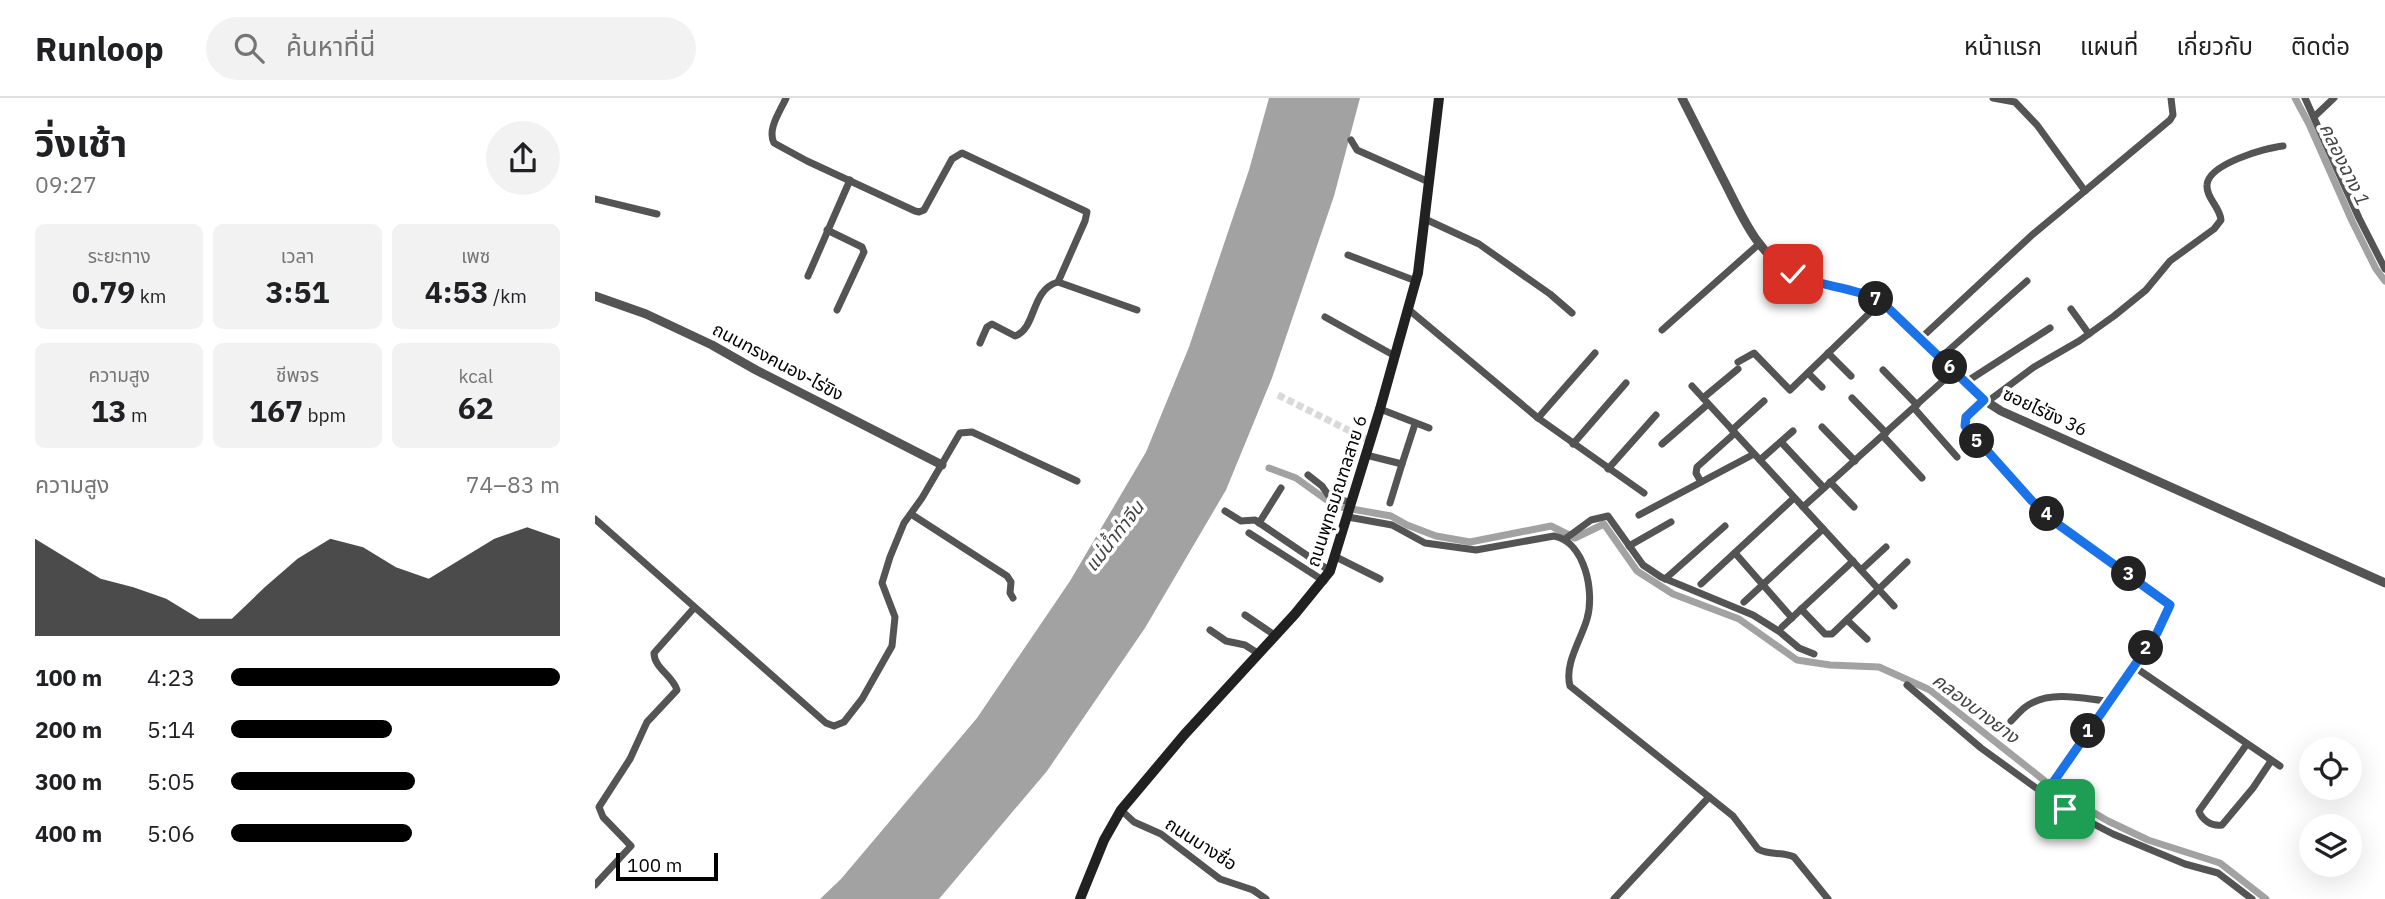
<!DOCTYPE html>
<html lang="th">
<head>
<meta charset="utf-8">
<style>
	:root { --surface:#fff; --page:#f2f2f2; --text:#202124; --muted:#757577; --line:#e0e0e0; --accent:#000 }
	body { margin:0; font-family:"IBM Plex Sans","Noto Sans Thai",sans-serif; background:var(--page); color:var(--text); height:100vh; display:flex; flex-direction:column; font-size:26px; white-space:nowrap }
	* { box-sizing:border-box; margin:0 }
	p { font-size:23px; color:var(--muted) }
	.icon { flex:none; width:38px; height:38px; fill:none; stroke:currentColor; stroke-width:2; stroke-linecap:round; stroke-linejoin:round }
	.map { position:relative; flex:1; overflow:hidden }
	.drawer { display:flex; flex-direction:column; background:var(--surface); width:595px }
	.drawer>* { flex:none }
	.controls { position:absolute; left:1704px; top:639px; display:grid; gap:14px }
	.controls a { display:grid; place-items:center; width:63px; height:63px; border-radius:50%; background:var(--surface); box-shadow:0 7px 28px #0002; font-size:35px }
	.scale { position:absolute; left:21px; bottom:18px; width:102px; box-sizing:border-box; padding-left:7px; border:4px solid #000; border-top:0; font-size:19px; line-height:24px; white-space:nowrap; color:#000; -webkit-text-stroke:5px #fff; paint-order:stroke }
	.pin { position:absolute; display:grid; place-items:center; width:60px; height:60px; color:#fff; margin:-30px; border-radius:14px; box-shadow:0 4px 10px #0006 }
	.km { position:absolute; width:35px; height:35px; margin:-18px; border-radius:50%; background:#222; color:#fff; font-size:19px; line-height:35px; text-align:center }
	.round { display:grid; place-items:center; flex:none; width:74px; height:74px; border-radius:37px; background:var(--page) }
	.headline { display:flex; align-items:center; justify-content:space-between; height:119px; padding:0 35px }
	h1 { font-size:38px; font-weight:700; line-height:52px }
	.stats { display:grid; grid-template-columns:repeat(3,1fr); gap:10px; height:119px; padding:7px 35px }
	.stats div { display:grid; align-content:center; border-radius:10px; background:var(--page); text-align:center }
	.stats b { font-size:30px; font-weight:700 }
	.stats small { font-size:19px; font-weight:400 }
	.stats p { font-size:19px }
	.chart { height:196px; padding:14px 35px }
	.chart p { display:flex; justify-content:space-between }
	.chart svg { width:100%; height:126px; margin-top:7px; fill:var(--accent); opacity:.7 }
	ul { padding:0 35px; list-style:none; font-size:23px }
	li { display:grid; grid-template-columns:112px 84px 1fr; align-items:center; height:52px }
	li i { height:18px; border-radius:9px; background:var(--accent) }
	header { display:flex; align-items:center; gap:42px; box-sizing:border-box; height:98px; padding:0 35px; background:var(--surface); border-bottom:2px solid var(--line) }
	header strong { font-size:33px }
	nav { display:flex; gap:38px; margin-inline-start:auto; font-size:24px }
	.search { width:490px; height:63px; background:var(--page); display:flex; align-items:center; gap:18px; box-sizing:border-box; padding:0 24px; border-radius:38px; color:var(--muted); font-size:26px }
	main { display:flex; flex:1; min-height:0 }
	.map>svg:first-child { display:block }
	.water { fill:#a2a2a2 }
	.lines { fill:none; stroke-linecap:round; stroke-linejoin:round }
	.canal { stroke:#a2a2a2; stroke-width:7 }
	.minor-tunnel { stroke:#d9d9d9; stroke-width:7; stroke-dasharray:7 3.5; stroke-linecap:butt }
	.minor { stroke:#545454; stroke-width:7 }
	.tertiary { stroke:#545454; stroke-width:9 }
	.secondary { stroke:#212121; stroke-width:10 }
	.route-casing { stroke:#fff; stroke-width:14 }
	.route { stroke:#1a73e8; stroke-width:9 }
	.labels { text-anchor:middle; stroke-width:7; stroke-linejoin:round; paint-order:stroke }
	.street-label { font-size:18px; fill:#000; stroke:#fff }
	.water-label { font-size:19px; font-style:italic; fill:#434343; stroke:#fff }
</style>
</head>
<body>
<header>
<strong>Runloop</strong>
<div class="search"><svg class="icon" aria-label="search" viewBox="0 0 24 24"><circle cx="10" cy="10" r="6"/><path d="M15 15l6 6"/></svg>ค้นหาที่นี่</div>
<nav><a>หน้าแรก</a><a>แผนที่</a><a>เกี่ยวกับ</a><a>ติดต่อ</a></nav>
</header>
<main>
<section class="drawer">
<div class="headline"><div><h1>วิ่งเช้า</h1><p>09:27</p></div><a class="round"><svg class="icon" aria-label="share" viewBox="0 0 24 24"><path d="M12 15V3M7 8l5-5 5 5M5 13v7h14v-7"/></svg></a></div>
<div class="stats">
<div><p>ระยะทาง</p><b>0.79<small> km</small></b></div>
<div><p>เวลา</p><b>3:51</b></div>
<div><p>เพซ</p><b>4:53<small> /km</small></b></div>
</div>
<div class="stats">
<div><p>ความสูง</p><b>13<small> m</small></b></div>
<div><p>ชีพจร</p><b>167<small> bpm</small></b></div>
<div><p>kcal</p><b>62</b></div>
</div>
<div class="chart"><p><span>ความสูง</span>74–83 m</p>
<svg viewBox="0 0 160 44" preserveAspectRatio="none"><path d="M0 44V10L10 17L20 24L30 27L40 31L50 38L60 38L70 27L80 17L90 10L100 13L110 20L120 24L130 17L140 10L150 6L160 10V44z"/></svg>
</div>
<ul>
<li><b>100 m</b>4:23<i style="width:100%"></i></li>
<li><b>200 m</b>5:14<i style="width:49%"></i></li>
<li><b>300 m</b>5:05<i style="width:56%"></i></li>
<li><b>400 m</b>5:06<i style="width:55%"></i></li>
</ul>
</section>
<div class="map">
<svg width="1790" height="801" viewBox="0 0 1790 801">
	<rect width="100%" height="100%" fill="#fff"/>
	<polygon class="water" points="674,0 765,0 739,98 677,280 631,392 550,530 452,673 344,801 225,801 246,781 382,620 475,483 551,354 594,249 654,72"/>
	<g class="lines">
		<g class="canal">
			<polyline points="1700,0 1714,26 1757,123 1781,171 1790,183"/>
			<polyline points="674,370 701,380 740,408 796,418 812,427 841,438 875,444 956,428 980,440 1009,426 1042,473 1078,496 1144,521 1202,562 1235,567 1284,569 1335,592 1465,695 1513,723 1553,742 1625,765 1671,801"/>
		</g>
		<polyline class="minor-tunnel" points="683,297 775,343"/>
		<g class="minor">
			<path d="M191,0c-6,14 -19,31 -12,45l33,18 108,50 4,1 5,-2 28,-51 10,-6 125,59 -2,9 -27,61c-28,8 -21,46 -43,54l-23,-12 -5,3 -7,16"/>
			<polyline points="1398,0 1420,4 1442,27 1490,93"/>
			<polyline points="1710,0 1764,120 1790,171"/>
			<polyline points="1720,18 1739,0"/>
			<polyline points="756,42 762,52 834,84"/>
			<polyline points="0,101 62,116"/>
			<polyline points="830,121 884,146 955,196 977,215"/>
			<polyline points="232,132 267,149 269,154 242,212"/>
			<polyline points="753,157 821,183"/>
			<polyline points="213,178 255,82"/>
			<polyline points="463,184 542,212"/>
			<polyline points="813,211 943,320 1049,395"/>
			<polyline points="1476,211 1494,236"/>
			<polyline points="730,219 800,258"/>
			<polyline points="1067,232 1164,146"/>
			<polyline points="1325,241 1437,137 1575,22 1578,17 1576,0"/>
			<polyline points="1233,255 1256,278"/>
			<polyline points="1345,260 1432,183"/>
			<polyline points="1143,264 1159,255 1195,292 1286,204"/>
			<polyline points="1288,272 1322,307"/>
			<polyline points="1213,275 1227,289"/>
			<polyline points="1371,284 1455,230"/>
			<polyline points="1097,288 1299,508"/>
			<polyline points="1108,300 1143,271"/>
			<polyline points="1257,300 1291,335"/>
			<polyline points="1389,302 1369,322 1370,328 1376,336 1437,403 1464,427 1575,507 1561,535 1450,696"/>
			<path d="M1392,304l47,-35 45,-26 35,-25 32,-26 24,-29 44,-32 7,-9c-1,-13 -15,-22 -14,-35 1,-21 58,-37 76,-39"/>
			<polyline points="1319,310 1362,359"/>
			<polyline points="785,311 834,330"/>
			<polyline points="943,320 1000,255"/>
			<polyline points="1227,329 1260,363"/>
			<polyline points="1137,332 1169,303"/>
			<polyline points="1288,338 1327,380"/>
			<polyline points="1186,344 1229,390"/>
			<polyline points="978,346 1031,285"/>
			<polyline points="1067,346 1113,306"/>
			<polyline points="771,357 807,366 795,405"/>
			<polyline points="1165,362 1198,333"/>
			<polyline points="807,366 820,326"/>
			<polyline points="1013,371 1061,317"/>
			<polyline points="713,377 727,388 734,398 757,405"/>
			<polyline points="1106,384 1101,375 1102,369 1140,335"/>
			<polyline points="1235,384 1259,409"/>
			<polyline points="1208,409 1359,273"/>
			<polyline points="630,413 646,423 660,422 735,473"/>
			<polyline points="316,416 412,478 416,484 415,495 418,500"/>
			<polyline points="1044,417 1159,356"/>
			<path d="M753,419l44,8 33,18 51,7 78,-14c31,6 41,56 33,83 -6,21 -23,45 -17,67l163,130 25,33c11,7 24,2 36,8l34,42"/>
			<polyline points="0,421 231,625 239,628 249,624 267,601 297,548 300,519 287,485 295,459 309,425 327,400 365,335 377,334 482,383"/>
			<polyline points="664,425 686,390"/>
			<polyline points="654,435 729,483"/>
			<polyline points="970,441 996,422 1013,418 1048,467 1066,479 1158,517 1185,534 1204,550 1219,556"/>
			<polyline points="1034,448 1076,424"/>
			<polyline points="1140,455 1197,520"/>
			<polyline points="741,459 785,481"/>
			<polyline points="1266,472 1291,449"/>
			<polyline points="1070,481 1130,428"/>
			<polyline points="1106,486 1199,400"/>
			<polyline points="1149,504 1228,431"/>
			<polyline points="1206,511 1230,536 1237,536 1312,464"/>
			<polyline points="650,517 681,538"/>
			<polyline points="1252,522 1272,541"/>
			<polyline points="1187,529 1258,463"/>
			<polyline points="615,532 631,543 650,547 664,556"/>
			<polyline points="1538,568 1685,668"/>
			<polyline points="1312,587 1386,650 1470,711 1518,736 1590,766 1623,775 1657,801"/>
			<path d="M1416,623c6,-6 13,-15 21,-18 22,-12 53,-4 76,-2"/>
			<path d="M1652,646l-48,67c3,9 13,16 23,14l31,-37 18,-27"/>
			<polyline points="526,712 539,724 566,736 625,781 658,792 671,801"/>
			<path d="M0,787l36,-39 -28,-29 -4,-10 31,-48 17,-37 30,-32c-4,-14 -23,-22 -23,-37l40,-45"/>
			<polyline points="1019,801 1114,699"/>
		</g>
		<g class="tertiary">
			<path d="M1087,0c13,26 26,51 39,77 19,36 34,78 72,98 29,16 63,13 91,31l100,96 17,11 384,172"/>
			<polyline points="0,198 51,216 117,247 161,272 347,367"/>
		</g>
		<polyline class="secondary" points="485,801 509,742 526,712 589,637 700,516 735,473 785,311 823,175 844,0"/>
	</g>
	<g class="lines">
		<g class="route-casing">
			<path id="route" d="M1198,176c30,14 63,12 91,30l100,96 -18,17 -1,9 67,75 27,24 111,80 -13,28 -112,161 20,15"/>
		</g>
		<use href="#route" class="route"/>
	</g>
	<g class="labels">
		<g class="street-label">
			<text transform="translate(183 264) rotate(28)" y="6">ถนนทรงคนอง-ไร่ขิง</text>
			<text transform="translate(1450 314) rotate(25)" y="6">ซอยไร่ขิง 36</text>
			<text transform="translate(742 393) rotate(-72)" y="6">ถนนพุทธมณฑลสาย 6</text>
			<text transform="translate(606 746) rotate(33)" y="6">ถนนบางซื่อ</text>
		</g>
		<g class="water-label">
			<text transform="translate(1750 66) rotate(64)" y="7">คลองฉาง 1</text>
			<text transform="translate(519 438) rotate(-52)" y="7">แม่น้ำท่าจีน</text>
			<text transform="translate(1381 610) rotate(37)" y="7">คลองบางยาง</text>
		</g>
	</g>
</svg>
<div class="controls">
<a><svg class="icon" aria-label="locate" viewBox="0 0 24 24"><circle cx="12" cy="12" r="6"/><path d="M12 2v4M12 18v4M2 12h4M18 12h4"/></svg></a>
<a><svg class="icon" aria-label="layers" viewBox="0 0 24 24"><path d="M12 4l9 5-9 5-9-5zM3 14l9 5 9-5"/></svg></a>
</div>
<div class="scale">100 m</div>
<div class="pin" style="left:1470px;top:711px;background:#1e9e55"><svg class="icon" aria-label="arrive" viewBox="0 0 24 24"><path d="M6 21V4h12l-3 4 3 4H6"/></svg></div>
<div class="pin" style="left:1198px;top:176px;background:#d93025"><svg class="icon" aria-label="check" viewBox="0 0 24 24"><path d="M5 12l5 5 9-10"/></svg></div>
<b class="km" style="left:1493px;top:633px">1</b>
<b class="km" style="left:1551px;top:550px">2</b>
<b class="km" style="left:1534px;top:476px">3</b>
<b class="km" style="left:1452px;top:416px">4</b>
<b class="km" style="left:1382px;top:343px">5</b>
<b class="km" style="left:1355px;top:269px">6</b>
<b class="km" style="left:1281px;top:201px">7</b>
</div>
</main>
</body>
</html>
